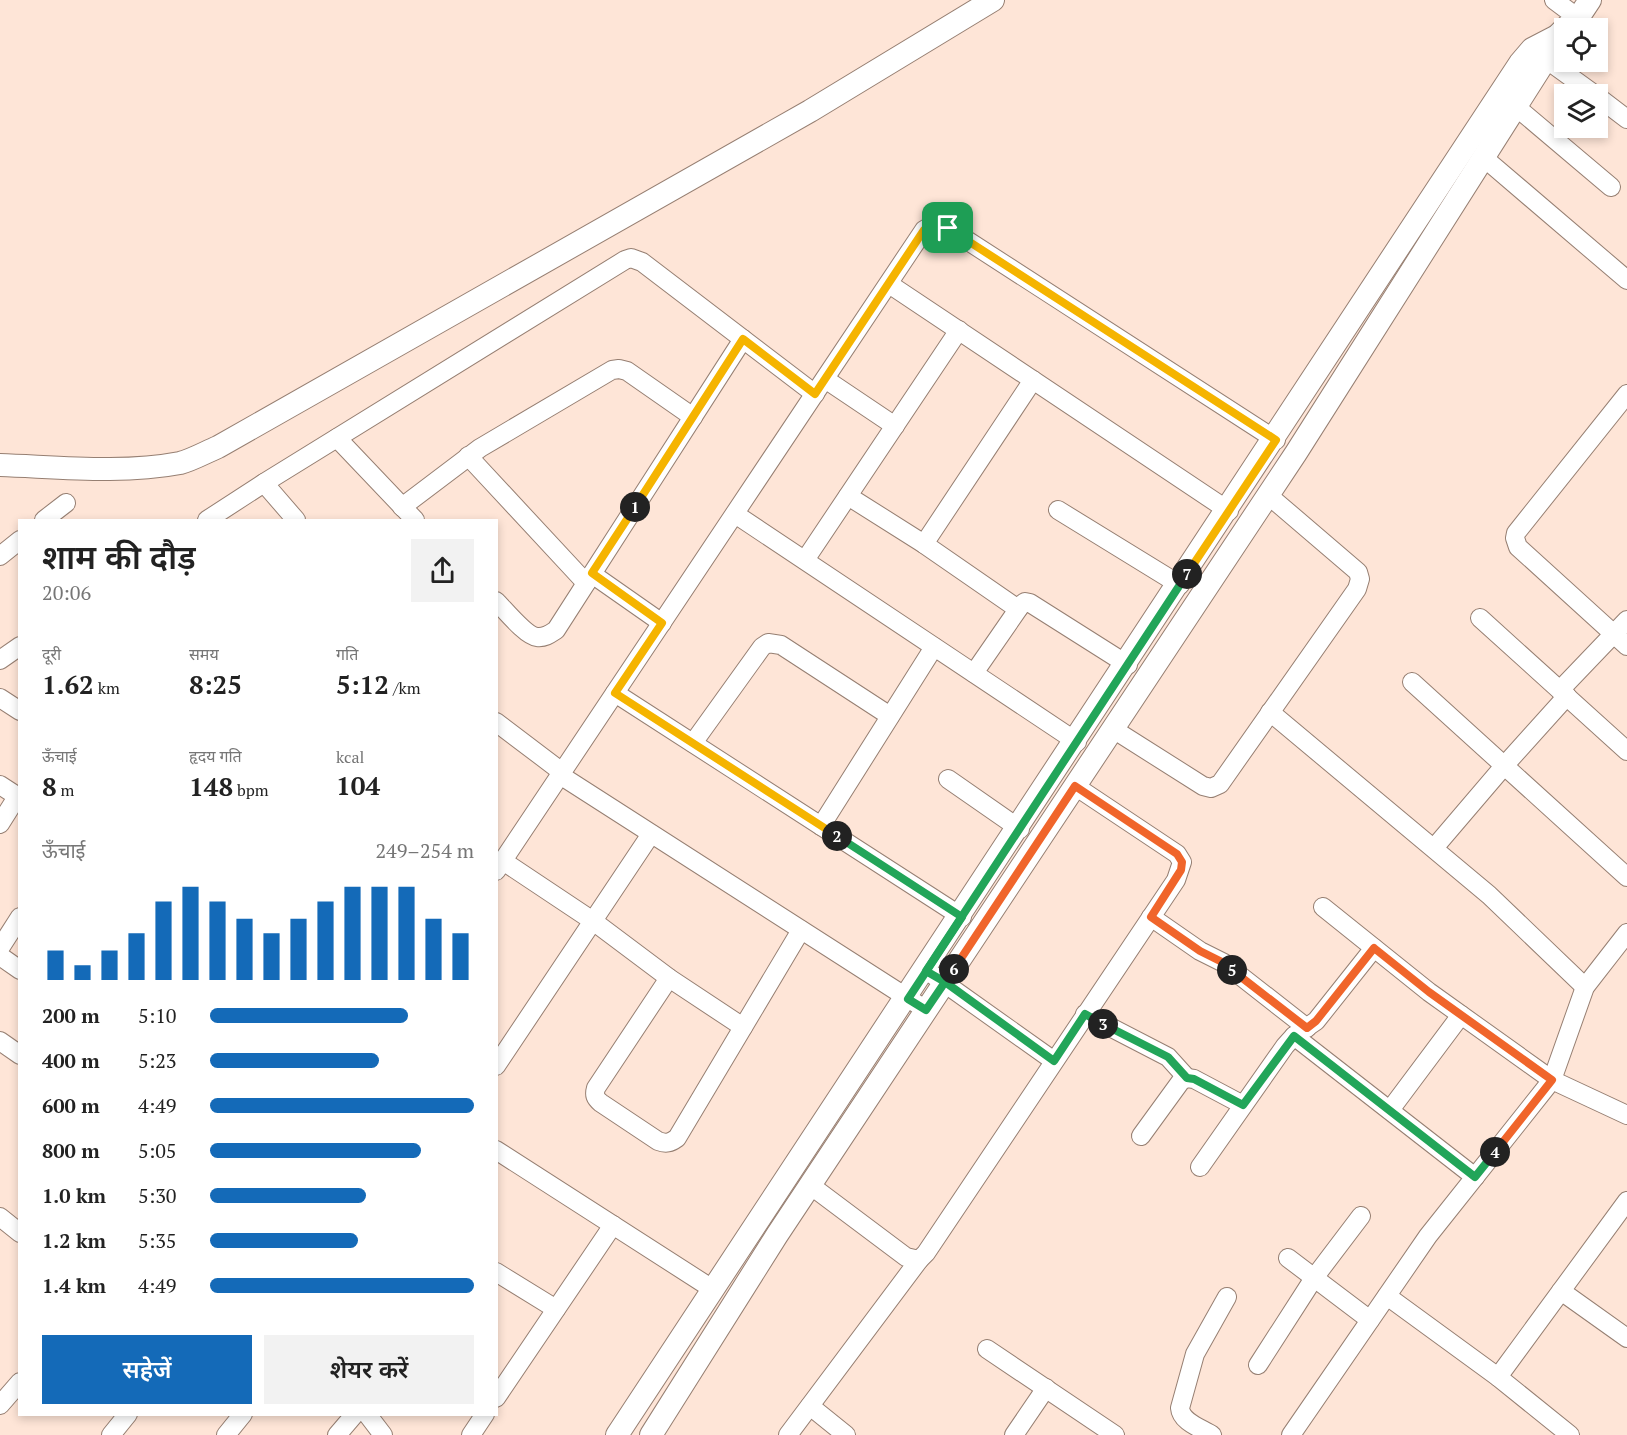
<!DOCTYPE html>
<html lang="hi">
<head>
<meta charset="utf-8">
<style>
	:root { --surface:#fff; --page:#f2f2f2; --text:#222; --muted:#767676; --accent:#146ab8 }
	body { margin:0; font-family:"PT Serif","Noto Sans Devanagari",serif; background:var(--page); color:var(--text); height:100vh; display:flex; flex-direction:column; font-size:22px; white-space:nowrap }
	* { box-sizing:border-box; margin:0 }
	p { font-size:20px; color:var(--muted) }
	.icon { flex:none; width:33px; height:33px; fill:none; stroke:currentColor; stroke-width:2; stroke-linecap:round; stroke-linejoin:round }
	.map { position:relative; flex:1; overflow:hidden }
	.drawer { position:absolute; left:18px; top:519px; width:480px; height:897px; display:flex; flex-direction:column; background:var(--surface); border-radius:0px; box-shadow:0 3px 9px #0003 }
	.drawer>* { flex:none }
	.tools { position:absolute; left:1554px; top:18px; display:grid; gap:12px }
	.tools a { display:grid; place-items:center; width:54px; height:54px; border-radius:0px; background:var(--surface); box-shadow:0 3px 9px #0003; font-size:30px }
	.pin { position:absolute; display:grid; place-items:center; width:51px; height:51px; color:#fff; margin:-26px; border-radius:12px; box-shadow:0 3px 9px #0006 }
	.km { position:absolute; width:30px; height:30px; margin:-15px; border-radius:50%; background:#222; color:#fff; font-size:16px; line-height:30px; text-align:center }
	.round { display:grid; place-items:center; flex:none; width:63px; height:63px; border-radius:0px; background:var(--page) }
	.overview { display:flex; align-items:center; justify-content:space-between; height:102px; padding:0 24px }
	h1 { font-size:33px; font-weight:600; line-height:45px }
	.metrics { display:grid; grid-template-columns:repeat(3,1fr); gap:9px; height:102px; padding:6px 24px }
	.metrics div { display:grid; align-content:center }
	.metrics b { font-size:26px; font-weight:600 }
	.metrics small { font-size:16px; font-weight:400 }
	.metrics p { font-size:16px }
	.chart { height:168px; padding:12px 24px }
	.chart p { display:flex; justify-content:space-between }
	.chart svg { width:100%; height:108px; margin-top:6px; stroke:var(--accent); stroke-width:6 }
	.primary-button { display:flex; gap:12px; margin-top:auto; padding:12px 24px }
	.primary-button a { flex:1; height:69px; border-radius:0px; background:var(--accent); color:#fff; font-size:24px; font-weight:600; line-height:69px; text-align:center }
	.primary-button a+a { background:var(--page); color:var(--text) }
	ul { padding:0 24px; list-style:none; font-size:20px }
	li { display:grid; grid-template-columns:96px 72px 1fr; align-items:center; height:45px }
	li i { height:15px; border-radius:8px; background:var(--accent) }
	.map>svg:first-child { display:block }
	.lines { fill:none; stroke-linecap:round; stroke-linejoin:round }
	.minor-casing { stroke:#967f72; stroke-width:20 }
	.tertiary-casing { stroke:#967f72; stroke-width:24 }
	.minor { stroke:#fff; stroke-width:18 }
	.tertiary { stroke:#fff; stroke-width:22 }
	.split-1-casing { stroke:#fff; stroke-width:12 }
	.split-2-casing { stroke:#fff; stroke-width:12 }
	.split-3-casing { stroke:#fff; stroke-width:12 }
	.split-4-casing { stroke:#fff; stroke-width:12 }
	.split-5-casing { stroke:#fff; stroke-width:12 }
	.split-6-casing { stroke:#fff; stroke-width:12 }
	.split-7-casing { stroke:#fff; stroke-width:12 }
	.split-8-casing { stroke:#fff; stroke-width:12 }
	.split-1 { stroke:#f5b400; stroke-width:8 }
	.split-2 { stroke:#f5b400; stroke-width:8 }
	.split-3 { stroke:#22a559; stroke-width:8 }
	.split-4 { stroke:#22a559; stroke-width:8 }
	.split-5 { stroke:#f0652b; stroke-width:8 }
	.split-6 { stroke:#f0652b; stroke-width:8 }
	.split-7 { stroke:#22a559; stroke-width:8 }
	.split-8 { stroke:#f5b400; stroke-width:8 }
</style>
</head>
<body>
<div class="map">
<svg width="1627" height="1435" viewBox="0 0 1627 1435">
	<rect width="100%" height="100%" fill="#fee5d7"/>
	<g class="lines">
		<g class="minor-casing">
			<g id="minor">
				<polyline points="1554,0 1578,18"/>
				<polyline points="1536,52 1594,94"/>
				<polyline points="1598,97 1627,119"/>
				<polyline points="1515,106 1611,187"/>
				<polyline points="1483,157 1627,280"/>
				<polyline points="889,284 1229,511"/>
				<polyline points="825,379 895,426"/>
				<polyline points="1627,394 1516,533 1515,538 1518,547 1627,646"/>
				<polyline points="337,438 415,520"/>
				<polyline points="468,456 586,583"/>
				<polyline points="264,483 296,520"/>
				<polyline points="848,496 924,544 1018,609"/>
				<polyline points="402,507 480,448 612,370 619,369 627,371 693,417"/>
				<polyline points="1058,510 1180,585"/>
				<polyline points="735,514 1077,742"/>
				<polyline points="44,520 66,503"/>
				<polyline points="207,520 264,483 625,260 631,258 642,262 815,394"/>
				<polyline points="924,544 1033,380"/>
				<polyline points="0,556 20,540"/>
				<polyline points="805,560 959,330"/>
				<polyline points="592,574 662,623"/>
				<path d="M496,601c9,9 30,35 41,36 8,1 13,-3 19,-7l187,-291"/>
				<polyline points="1480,618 1627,751"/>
				<polyline points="0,660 20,646"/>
				<polyline points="974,673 1021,605 1025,602 1030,603 1128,665"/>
				<polyline points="1412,682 1627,877"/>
				<polyline points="1560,690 1627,620"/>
				<polyline points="615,693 962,917"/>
				<polyline points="0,698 20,711"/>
				<polyline points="1270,712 1489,895 1585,987"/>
				<polyline points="496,722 562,772"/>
				<polyline points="1113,729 1203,786 1211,788 1220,784 1357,589 1360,579 1358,572 1268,495"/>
				<polyline points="693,743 762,647 768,643 781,645 890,716"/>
				<polyline points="560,775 917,1004"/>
				<polyline points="948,779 1020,829"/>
				<polyline points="0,785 20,798"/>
				<polyline points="0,824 17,797"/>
				<polyline points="821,826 934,647"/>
				<polyline points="1434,848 1504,766 1567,696"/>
				<polyline points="503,861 593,921 669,978 743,1027"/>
				<path d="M496,871l428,-641c8,-6 14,-5 24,-2l328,212"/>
				<polyline points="1323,907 1429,992 1552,1080 1627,1115"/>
				<polyline points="1151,917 1200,951 1224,963 1307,1028"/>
				<polyline points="0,948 20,917"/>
				<polyline points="0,956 20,970"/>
				<polyline points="933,975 1054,1061"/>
				<path d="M669,978l-73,110c-2,7 -1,10 5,15l57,38c8,3 12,2 19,-3l124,-208"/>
				<polyline points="1085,1014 1168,1057 1187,1078"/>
				<polyline points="1294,1036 1475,1177"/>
				<polyline points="0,1041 20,1055"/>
				<polyline points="496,1066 651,834"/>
				<polyline points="1390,1110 1461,1015"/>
				<polyline points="1141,1136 1181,1081 1187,1078 1194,1079 1243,1105"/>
				<polyline points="496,1150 714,1290"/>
				<polyline points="1200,1167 1285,1046 1294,1036 1316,1021 1374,948"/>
				<polyline points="810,1185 906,1257 919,1260 926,1253 1176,880 1182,862 1177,854 1075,786"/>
				<polyline points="0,1217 20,1233"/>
				<polyline points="1288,1258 1370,1320"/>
				<polyline points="496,1272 556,1309"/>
				<polyline points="1561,1291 1627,1338"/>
				<polyline points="1387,1296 1498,1377 1570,1435"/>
				<polyline points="987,1349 1115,1435"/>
				<polyline points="1258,1365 1314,1278 1361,1216"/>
				<polyline points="1498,1377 1627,1201"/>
				<polyline points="496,1398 613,1225"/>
				<polyline points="0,1405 20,1382"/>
				<polyline points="810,1406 846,1435"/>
				<polyline points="367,1414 383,1435"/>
				<polyline points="111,1435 128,1414"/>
				<polyline points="226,1435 243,1414"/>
				<polyline points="337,1435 355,1414"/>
				<polyline points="471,1435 485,1414"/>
				<polyline points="788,1435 919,1260"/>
				<polyline points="1014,1435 1046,1388"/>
				<path d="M1212,1435c-11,-7 -31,-13 -32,-27l15,-54 32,-57"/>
				<polyline points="1291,1435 1428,1236 1552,1080 1585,987 1627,933"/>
			</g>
		</g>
		<g class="tertiary-casing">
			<g id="tertiary">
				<polyline points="1565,28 1578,18 1590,0"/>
				<path d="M0,465c58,2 123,9 180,-2 12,-3 26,-11 38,-16l592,-336 183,-111"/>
				<path d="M617,1435c304,-455 605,-912 903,-1372l12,-14 25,-13 7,-7"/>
				<polyline points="651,1435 777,1235 1296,453 1546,59 1557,36"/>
			</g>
		</g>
		<use href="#minor" class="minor"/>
		<use href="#tertiary" class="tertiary"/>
	</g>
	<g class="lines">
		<g class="split-1-casing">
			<path id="split-1" d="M635,507l108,-168 72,55 109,-164c8,-6 14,-5 24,-2"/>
		</g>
		<g class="split-2-casing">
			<polyline id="split-2" points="635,507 592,573 662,623 615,693 837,836"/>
		</g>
		<g class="split-3-casing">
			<polyline id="split-3" points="837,836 962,917 908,999 926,1010 945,982 1054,1061 1085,1014 1103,1024"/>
		</g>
		<g class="split-4-casing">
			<polyline id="split-4" points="1103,1024 1168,1057 1187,1078 1194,1079 1243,1105 1294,1036 1475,1177 1495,1152"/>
		</g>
		<g class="split-5-casing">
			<polyline id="split-5" points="1232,970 1307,1028 1316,1021 1374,948 1429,992 1552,1080 1495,1152"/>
		</g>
		<g class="split-6-casing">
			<polyline id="split-6" points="954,969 1075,786 1177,854 1182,862 1181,870 1151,917 1200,951 1224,963 1232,970"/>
		</g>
		<g class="split-7-casing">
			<polyline id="split-7" points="954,969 945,982 926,971 1187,574"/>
		</g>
		<g class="split-8-casing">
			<polyline id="split-8" points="948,228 1276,440 1187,574"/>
		</g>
		<use href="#split-1" class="split-1"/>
		<use href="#split-2" class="split-2"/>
		<use href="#split-3" class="split-3"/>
		<use href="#split-4" class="split-4"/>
		<use href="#split-5" class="split-5"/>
		<use href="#split-6" class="split-6"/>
		<use href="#split-7" class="split-7"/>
		<use href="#split-8" class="split-8"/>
	</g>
</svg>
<div class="tools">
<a><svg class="icon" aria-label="locate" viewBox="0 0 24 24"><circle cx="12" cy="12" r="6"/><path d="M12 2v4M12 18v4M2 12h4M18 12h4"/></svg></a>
<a><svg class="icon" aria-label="layers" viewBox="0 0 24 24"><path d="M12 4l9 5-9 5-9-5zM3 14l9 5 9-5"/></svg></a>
</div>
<div class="pin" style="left:948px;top:228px;background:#1e9e55"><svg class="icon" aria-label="arrive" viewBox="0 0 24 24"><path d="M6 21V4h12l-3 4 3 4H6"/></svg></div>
<b class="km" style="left:635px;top:507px">1</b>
<b class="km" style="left:837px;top:836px">2</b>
<b class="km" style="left:1103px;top:1024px">3</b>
<b class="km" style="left:1495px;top:1152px">4</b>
<b class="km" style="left:1232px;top:970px">5</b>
<b class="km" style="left:954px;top:969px">6</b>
<b class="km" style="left:1187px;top:574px">7</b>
<section class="drawer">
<div class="overview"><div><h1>शाम की दौड़</h1><p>20:06</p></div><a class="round"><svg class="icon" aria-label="share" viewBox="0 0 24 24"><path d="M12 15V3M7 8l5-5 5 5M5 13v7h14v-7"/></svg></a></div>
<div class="metrics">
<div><p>दूरी</p><b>1.62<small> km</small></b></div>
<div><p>समय</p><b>8:25</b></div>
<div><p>गति</p><b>5:12<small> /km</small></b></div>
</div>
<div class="metrics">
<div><p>ऊँचाई</p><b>8<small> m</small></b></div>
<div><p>हृदय गति</p><b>148<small> bpm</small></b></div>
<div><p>kcal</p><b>104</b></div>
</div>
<div class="chart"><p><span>ऊँचाई</span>249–254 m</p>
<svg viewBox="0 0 160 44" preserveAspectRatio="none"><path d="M5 44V32M15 44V38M25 44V32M35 44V25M45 44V12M55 44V6M65 44V12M75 44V19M85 44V25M95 44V19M105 44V12M115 44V6M125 44V6M135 44V6M145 44V19M155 44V25"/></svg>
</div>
<ul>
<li><b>200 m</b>5:10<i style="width:75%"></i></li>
<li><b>400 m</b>5:23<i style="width:64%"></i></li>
<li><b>600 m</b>4:49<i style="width:100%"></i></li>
<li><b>800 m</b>5:05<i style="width:80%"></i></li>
<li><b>1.0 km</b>5:30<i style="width:59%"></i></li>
<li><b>1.2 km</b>5:35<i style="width:56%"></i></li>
<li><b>1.4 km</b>4:49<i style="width:100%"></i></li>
</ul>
<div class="primary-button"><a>सहेजें</a><a>शेयर करें</a></div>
</section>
</div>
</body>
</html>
